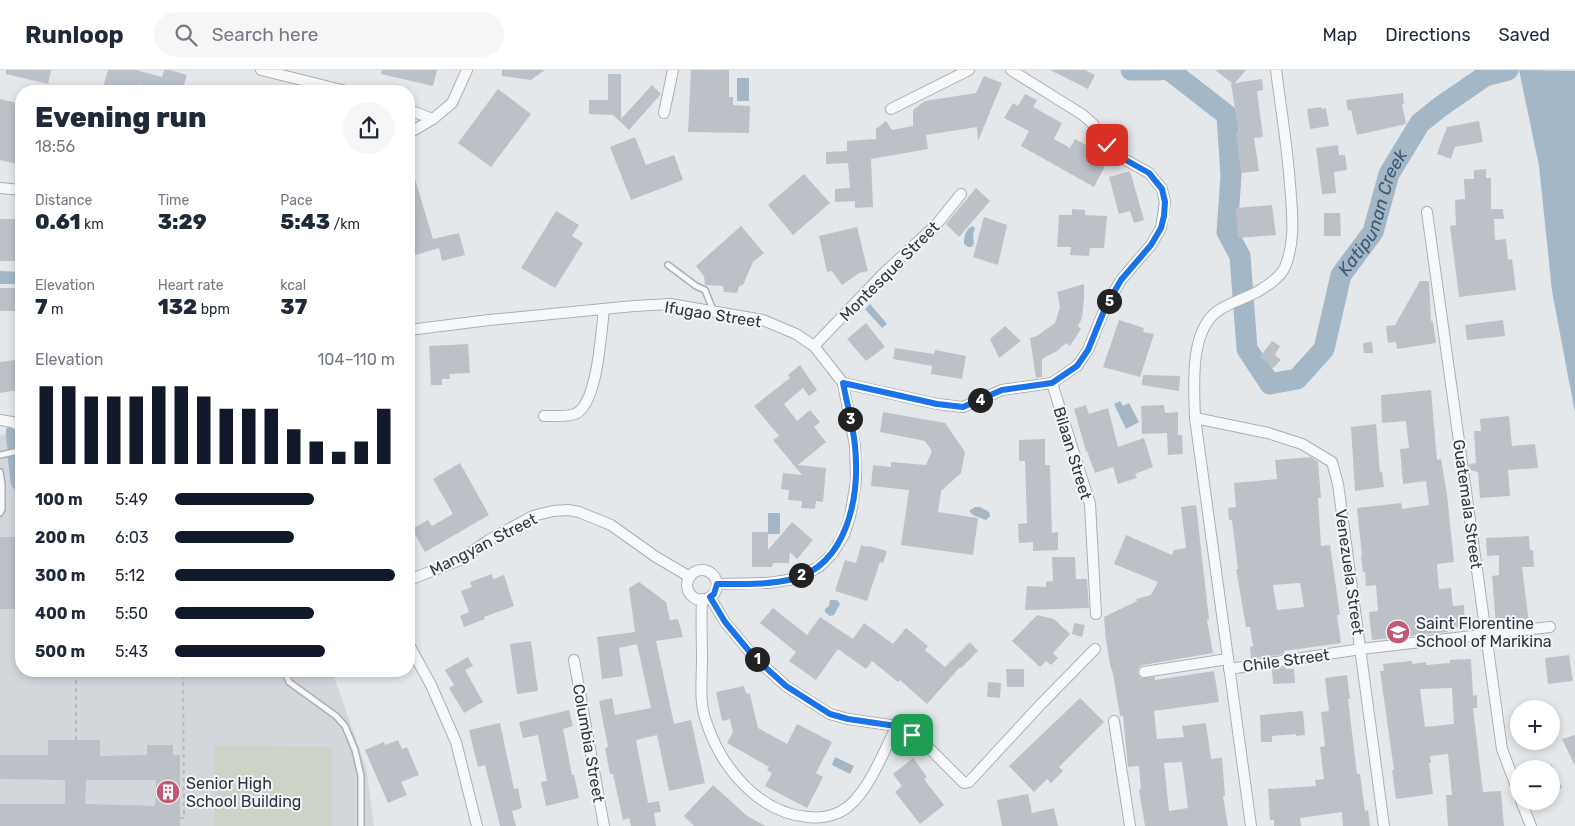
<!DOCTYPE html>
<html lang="en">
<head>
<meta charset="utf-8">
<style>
	:root { --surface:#fff; --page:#f6f6f7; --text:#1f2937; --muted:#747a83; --line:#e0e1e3; --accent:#111827 }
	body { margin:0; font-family:Rubik,sans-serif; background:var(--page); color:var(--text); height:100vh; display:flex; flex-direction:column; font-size:19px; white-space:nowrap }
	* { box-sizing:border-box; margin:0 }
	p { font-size:16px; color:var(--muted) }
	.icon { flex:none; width:28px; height:28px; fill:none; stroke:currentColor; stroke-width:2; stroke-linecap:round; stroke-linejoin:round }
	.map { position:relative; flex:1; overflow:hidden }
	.side { position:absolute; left:15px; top:15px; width:400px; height:592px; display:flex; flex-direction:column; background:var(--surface); border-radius:20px; box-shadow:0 2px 8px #0003 }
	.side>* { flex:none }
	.controls { position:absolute; left:1510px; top:630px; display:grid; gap:10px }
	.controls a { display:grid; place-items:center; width:50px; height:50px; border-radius:50%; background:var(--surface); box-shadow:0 2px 8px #0003; font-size:25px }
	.pin { position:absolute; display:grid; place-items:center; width:42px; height:42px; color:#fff; margin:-21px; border-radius:10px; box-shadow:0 2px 8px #0006 }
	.km { position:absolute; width:25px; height:25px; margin:-12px; border-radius:50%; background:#222; color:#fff; font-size:14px; line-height:25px; text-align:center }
	.round { display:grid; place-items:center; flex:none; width:52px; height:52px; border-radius:26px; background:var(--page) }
	.head { display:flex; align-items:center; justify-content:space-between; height:85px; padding:0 20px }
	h1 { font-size:28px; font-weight:800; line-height:38px }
	.stats { display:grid; grid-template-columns:repeat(3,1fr); gap:8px; height:85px; padding:5px 20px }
	.stats div { display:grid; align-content:center }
	.stats b { font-size:21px; font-weight:800 }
	.stats small { font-size:14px; font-weight:400 }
	.stats p { font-size:14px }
	.chart { height:140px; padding:10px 20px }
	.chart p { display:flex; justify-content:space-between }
	.chart svg { width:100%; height:90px; margin-top:5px; stroke:var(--accent); stroke-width:6 }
	ul { padding:0 20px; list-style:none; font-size:16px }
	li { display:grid; grid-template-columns:80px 60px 1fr; align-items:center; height:38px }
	li i { height:12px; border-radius:6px; background:var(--accent) }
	header { display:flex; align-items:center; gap:30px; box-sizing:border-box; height:70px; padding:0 25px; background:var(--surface); border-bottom:1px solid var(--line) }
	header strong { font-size:24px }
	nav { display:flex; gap:28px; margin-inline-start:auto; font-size:18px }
	.search { width:350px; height:45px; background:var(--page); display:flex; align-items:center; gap:12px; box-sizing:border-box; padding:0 18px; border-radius:28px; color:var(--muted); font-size:19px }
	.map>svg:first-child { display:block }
	.built { fill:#d3d7dc }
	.green { fill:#cbd4c7 }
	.water { fill:#a4b7c6 }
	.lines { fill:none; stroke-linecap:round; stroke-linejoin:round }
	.river { stroke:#a4b7c6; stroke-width:21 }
	.building { fill:#bcc1c7; fill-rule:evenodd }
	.lane-casing { stroke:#aaafb5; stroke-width:8 }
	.street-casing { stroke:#aaafb5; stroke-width:12 }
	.path { stroke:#b7babe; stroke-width:2; stroke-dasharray:4 4; stroke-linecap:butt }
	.lane { stroke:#f7f8f9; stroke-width:5 }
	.street { stroke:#f7f8f9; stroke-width:10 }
	.route-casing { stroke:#fff; stroke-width:10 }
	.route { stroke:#1a73e8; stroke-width:6 }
	.labels { text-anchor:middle; stroke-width:4; stroke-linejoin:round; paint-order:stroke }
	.street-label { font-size:16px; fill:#2e3741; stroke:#f4f6f8 }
	.poi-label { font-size:16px; fill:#2e3741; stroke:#f4f6f8; text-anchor:start }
	.water-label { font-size:18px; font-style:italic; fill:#3d5871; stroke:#f4f6f8 }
</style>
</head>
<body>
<header>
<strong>Runloop</strong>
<div class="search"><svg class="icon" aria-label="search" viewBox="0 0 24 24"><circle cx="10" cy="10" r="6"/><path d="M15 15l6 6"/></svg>Search here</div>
<nav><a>Map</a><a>Directions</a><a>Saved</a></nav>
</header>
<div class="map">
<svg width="1575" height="756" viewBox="0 0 1575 756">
	<rect width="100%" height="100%" fill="#e5e8eb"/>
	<polygon class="built" points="16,363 21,366 21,601 332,601 366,697 374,756 0,756 0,365"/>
	<polygon class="green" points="215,676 332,677 332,756 214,756"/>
	<g class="water">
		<polygon points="1519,0 1575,1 1575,343 1552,221 1539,96"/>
		<polygon points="749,8 749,31 737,31 737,8"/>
		<path d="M973,156l2,3 -2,5 1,10 -3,3h-3l-4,-3c0,-7 1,-15 9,-18z"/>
		<polygon points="0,201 21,202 21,214 0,214"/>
		<polygon points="870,234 887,254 882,258 865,239"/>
		<polygon points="1120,331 1123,336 1129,333 1139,352 1126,359 1114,334"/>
		<polygon points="975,437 980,437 989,442 990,446 986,450 973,445 969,441"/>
		<rect x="768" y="443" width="12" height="21"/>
		<polygon points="830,530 837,530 840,534 834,545 830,546 825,542 825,539 829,536"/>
		<polygon points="835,687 854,696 850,704 832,695"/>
	</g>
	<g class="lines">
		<g class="river">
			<polyline points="1131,0 1160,0"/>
			<path id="s1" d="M1169,0l58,45 4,61 -4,56 13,24 7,93 23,35 27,-5 27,-30 17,-74 32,-43 16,-58 31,-51 20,-16 45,-31 23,-6"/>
			<polyline points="16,363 18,378"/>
			<polyline points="18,386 21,411"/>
		</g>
	</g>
	<g class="building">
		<polygon points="6,0 51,0 48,14 6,4"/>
		<polygon points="108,0 136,0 162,7 164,0 170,0 187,5 182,21 159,21 160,20 140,14 139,20 121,15 119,21 102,21"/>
		<polygon points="382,0 437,0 433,16 381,4"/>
		<polygon points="502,0 545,0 531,10 502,6"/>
		<polygon points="691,0 729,0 729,27 733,27 733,35 750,36 749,63 688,62"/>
		<polygon points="1050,0 1085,0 1095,5 1088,19"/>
		<polygon points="1215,0 1246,0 1235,13 1262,9 1263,20 1257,21 1263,67 1254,68 1259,101 1241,103 1236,63 1239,63 1231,14 1233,14"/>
		<polygon points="608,4 621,4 621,49 652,15 661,24 629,60 613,45 589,44 589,30 608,30"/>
		<polygon points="984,6 1002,13 978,71 977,57 926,65 928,79 871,89 873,137 855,138 855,131 835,132 835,119 850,118 848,93 826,94 826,82 847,81 847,71 876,69 876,59 886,51 892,60 913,56 913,40 925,31 976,23"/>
		<polygon points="498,19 531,44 491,97 458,73"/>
		<polygon points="1403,23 1404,34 1402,34 1406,54 1357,65 1351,40 1348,41 1346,30"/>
		<polygon points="1025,24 1037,30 1033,37 1062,53 1054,69 1070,78 1075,69 1093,79 1090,85 1106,94 1094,117 1021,76 1029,61 1004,48 1013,33 1018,36"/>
		<polygon points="0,29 21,34 17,59 21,60 21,95 0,90"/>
		<polygon points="1321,37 1322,39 1326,38 1329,56 1310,59 1307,39"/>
		<polygon points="1479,51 1483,72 1455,77 1451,89 1437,84 1447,57"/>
		<polygon points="635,67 646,95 674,85 683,110 631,130 610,77"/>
		<polygon points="1338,75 1339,85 1345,85 1347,100 1334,102 1336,123 1322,124 1316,78"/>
		<polygon points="409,96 411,96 433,169 459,163 465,185 442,191 439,178 409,187"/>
		<polygon points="1486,99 1486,108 1491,108 1491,139 1503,139 1504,149 1494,149 1495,169 1496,170 1506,169 1508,190 1512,189 1516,220 1459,227 1450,156 1456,155 1455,130 1465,129 1464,109 1474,109 1474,100"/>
		<polygon points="1130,101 1144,150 1134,153 1130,141 1119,144 1109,107"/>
		<polygon points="804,104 830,133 793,165 768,135"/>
		<polygon points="976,118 990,131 959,167 946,154"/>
		<polygon points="1272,135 1276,165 1238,168 1236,138"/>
		<polygon points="1072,139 1085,140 1085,145 1107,146 1104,178 1090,178 1089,186 1070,185 1071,177 1057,177 1059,145 1072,145"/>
		<polygon points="556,141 579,155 572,166 583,173 555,218 521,198"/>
		<polygon points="1324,143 1340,143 1341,166 1324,166"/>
		<polygon points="984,147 1007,155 998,195 973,187"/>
		<rect x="0" y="149" width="21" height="42"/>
		<polygon points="741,156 764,183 753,192 743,215 739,216 737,223 724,222 723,216 705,215 704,206 696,196"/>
		<polygon points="857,157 868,201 859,203 842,215 832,201 827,202 819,166"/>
		<polygon points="1420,211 1429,211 1431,251 1433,251 1436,273 1397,279 1396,272 1388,273 1386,256 1395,255"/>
		<polygon points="1084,214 1084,229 1082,248 1078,256 1081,259 1070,276 1066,273 1057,281 1042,289 1042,307 1036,308 1030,268 1037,266 1055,253 1060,237 1057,222"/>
		<rect x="0" y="218" width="21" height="23"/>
		<polygon points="1119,250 1144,258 1143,262 1154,264 1140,307 1103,297"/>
		<polygon points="1503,250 1505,266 1467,270 1465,255"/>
		<polygon points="866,253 885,277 866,291 847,269"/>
		<polygon points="1005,256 1021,271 999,288 990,269"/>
		<polygon points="1272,271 1280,276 1275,285 1281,290 1273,298 1260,287"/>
		<polygon points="1372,272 1373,283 1364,283 1363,273"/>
		<polygon points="468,274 470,303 449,304 450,309 442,309 442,315 431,315 429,276"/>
		<polygon points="895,278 934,284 935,280 966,286 962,309 931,304 932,296 893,289"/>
		<polygon points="15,290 18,320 0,323 0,292"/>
		<polygon points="800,295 817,320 809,326 803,318 784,334 797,351 810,340 820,352 814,357 826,372 798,395 826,398 823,432 816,431 815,439 801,438 802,431 788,430 789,420 781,419 783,403 802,405 773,370 779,366 754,336 790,308 788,305"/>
		<polygon points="1143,305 1180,306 1179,321 1142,315"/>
		<polygon points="1431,320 1437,390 1441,389 1447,425 1454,492 1437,494 1439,519 1451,518 1453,536 1464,535 1465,557 1448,558 1448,562 1372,570 1369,542 1378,541 1376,515 1366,516 1365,502 1363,502 1361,487 1362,486 1357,438 1401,433 1402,439 1429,435 1426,411 1403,414 1400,379 1409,378 1406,351 1382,353 1381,325"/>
		<polygon points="1086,335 1089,344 1108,338 1118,377 1144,368 1153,397 1135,404 1137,408 1118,414 1113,397 1095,403 1087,381 1086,381 1074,339"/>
		<polygon points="1164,335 1165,343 1178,342 1178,365 1182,365 1183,384 1168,385 1167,363 1142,364 1141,336"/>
		<polygon points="883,342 945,353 965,382 961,403 941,421 938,442 978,448 973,485 901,475 909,420 871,416 873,395 891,397 891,392 926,395 932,381 925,371 880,362"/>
		<polygon points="1509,346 1512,376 1535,374 1538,398 1508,400 1510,426 1480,428 1478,402 1470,400 1469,394 1476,393 1474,361 1481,361 1480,349"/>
		<polygon points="1376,354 1380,402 1382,402 1384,417 1355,421 1351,357"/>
		<polygon points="1045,369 1045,395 1050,395 1052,463 1058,462 1058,480 1033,481 1033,472 1019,473 1018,454 1027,453 1025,391 1019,391 1019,370"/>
		<path d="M1311,387l7,5 3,36h-3l3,48 9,-1 10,70h-3l4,28 -57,8v3l-33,5 -1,-12 3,-1 -3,-19h-4l-10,-58h2l-6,-49h-3l-1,-12 8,-1 -2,-24 43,-4 -2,-19zM1299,513h1l4,24 -27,3 -4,-25z"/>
		<polygon points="460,393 489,445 425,482 412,459 428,450 432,456 453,444 433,409"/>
		<path d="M1196,435l13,114 -2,1 6,33 -70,12 -4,2 -2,6 4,5 14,-1v3l59,-9 5,31 -65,9 3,28 27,-2 -2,-11 24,-3 5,36 11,-1 3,38h-2l5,30h-83l-6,-36 2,-1 -2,-23 -11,1 -5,-51h-3l-8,-47h-1l-5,-28 -2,-24 33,-16 -1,-2 15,-4 7,-13 -44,-18 12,-29 46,20 2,-5 12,-2 -5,-41zM1182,692l6,46 -19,3 -5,-48z"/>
		<polygon points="792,452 813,470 797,489 790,482 789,493 773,493 772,497 752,497 752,462 768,462 768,480"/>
		<polygon points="1529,466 1530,480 1533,480 1534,497 1522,497 1529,553 1496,555 1492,506 1499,505 1499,485 1487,486 1486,468"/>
		<rect x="0" y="467" width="21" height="72"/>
		<polygon points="861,475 868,477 869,476 887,481 883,493 880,492 867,531 835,521 845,490 856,493"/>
		<polygon points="1052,487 1075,487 1076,509 1087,509 1089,538 1025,540 1027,516 1046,517 1046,512 1053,511"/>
		<polygon points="492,504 493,509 504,505 514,536 484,547 485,549 464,557 460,546 469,542 461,521 472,517 470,512"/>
		<polygon points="639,512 666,532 670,550 678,549 683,567 656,571 674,654 691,650 705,713 669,721 657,665 636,670 648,733 659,731 661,742 654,743 656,756 631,756 629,748 623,750 613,704 610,704 605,678 608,677 599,631 612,628 615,645 651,638 637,574 619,578 623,606 602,609 597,567 635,562 629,518"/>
		<polygon points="773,538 807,565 820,547 853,569 864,553 893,574 906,558 928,576 925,580 945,597 970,572 978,581 961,598 960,597 927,634 900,610 898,612 872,591 866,599 838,579 816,610 789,591 796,582 760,553"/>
		<polygon points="1037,545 1054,549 1070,564 1053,583 1058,588 1051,595 1046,591 1040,597 1012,571"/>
		<polygon points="1074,553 1085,555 1082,567 1072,564"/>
		<polygon points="531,571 538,621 517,624 510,574"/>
		<polygon points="1569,585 1573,611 1548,614 1545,588"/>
		<polygon points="468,587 473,596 465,600 483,632 464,643 449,618 454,615 445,600"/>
		<path d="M1471,589l2,37 4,-1v13h-4l10,84 18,-1 3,35h-56l-2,-31h6l-4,-41 -18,2 1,7h-2l4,31 -37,5 -4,-29h2l-14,-99h4l-1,-7 29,-3v3l14,-2v3l24,-2v-3zM1452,618l2,36 -29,3 -5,-38z"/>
		<polygon points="1286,597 1286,599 1294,599 1295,613 1273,614 1272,599"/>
		<polygon points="1006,599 1024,599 1024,617 1007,617"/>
		<polygon points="1347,605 1350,629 1348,629 1357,704 1360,704 1365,741 1368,740 1370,756 1343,756 1342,742 1300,748 1301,756 1274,756 1274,750 1270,750 1268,719 1316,716 1315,710 1324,709 1320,677 1325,676 1321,642 1329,641 1325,608"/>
		<polygon points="988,612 1001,613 1000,628 987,627"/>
		<polygon points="744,616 746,623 750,624 758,658 787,674 797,654 832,672 816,703 823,707 807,738 765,716 772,703 767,700 769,697 727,673 733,662 730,649 722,651 716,622"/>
		<polygon points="1080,628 1104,652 1059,697 1063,701 1051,713 1047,709 1034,722 1009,696"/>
		<polygon points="569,640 573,656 563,659 572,705 574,705 579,728 546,736 541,712 547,711 538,665 523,668 519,652"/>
		<polygon points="1303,641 1305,665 1296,666 1296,664 1272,666 1272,672 1261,672 1260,645"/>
		<polygon points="500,653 514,719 518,718 522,738 512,741 516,756 500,756 485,695 478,697 469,660"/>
		<polygon points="1575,665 1575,696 1562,669"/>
		<path d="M48,670h52v16l47,-1v-10h26v10h7v71h-180v-22h65v-24l-65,-1v-24h48zM86,710h70l-1,26 -70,-2z"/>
		<polygon points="398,670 402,679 407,677 419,705 401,712 407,725 388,733 365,680 384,672 385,675"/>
		<polygon points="913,688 927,707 924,709 944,735 920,754 895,722 902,716 893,704"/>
		<polygon points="1551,693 1562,718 1551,723"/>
		<polygon points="713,715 747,746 766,756 694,756 684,746"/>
		<polygon points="1028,724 1032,743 1054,738 1058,756 1002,756 997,730"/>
	</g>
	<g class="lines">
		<g class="lane-casing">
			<g id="lane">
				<polyline points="668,195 696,216 705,220 713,240"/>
				<polyline points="0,385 14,382 21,382"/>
				<polyline points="0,402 2,414 2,439 0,443"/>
				<polyline points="285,601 289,612 336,646 345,656 355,680 361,706 361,756"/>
			</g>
		</g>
		<g class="street-casing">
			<g id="street">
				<polyline points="261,0 346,21"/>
				<polyline points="891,39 969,0"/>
				<polyline points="409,40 433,49"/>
				<polyline points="664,43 673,0"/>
				<polyline points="409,63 433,49 452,33 467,0"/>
				<polyline points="0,118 21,120"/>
				<polyline points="1427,142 1502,679 1519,724"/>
				<polyline points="409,260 489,250 634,236 670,234 763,250 796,264 814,276 843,313 855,376 856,411 850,447 844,465 832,484 819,497 794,509 768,513 717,514"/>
				<polyline points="814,276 884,203 936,155 961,124"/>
				<polyline points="843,313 937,334 963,337 1002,320 1052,313 1077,296 1088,280 1106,236 1121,210 1151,175 1161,158 1165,132 1162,119 1149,103 1115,84 1107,75 1093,54 1083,45 1011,0"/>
				<polyline points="1052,313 1090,434 1096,544"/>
				<path d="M544,346c9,0 23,1 31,-2 23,-10 26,-82 29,-105"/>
				<polyline points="1195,348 1268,363 1302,374 1332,392 1338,414 1384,756"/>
				<polyline points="0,350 12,352 21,357"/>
				<circle cx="702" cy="515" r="15"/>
				<polyline points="409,510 460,490 489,470 533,446 553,441 568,440 579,442 611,455 656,487 690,507"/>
				<polyline points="710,527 725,552 754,587 786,616 830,644 848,649 897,656 912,665 927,676 964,713 969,712 1041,634 1095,579"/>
				<path d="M702,529c-1,21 0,41 0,61 0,20 -3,42 4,61 14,45 52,92 102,96 15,2 31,-2 42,-12 20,-17 34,-55 47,-79"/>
				<polyline points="409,575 431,615 456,672 477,756"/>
				<polyline points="574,590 604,756"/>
				<polyline points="1229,599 1361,579 1550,557"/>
				<polyline points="1144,602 1228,589"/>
				<polyline points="1114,651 1130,756"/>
				<polyline points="1521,731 1531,756"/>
				<path d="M1251,756l-56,-408c-1,-32 -6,-88 24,-108 11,-7 26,-12 38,-18 10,-6 23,-14 28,-25 11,-27 7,-56 5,-83 -3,-39 -9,-76 -14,-114"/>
			</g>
		</g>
		<g class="path">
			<polyline points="76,670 76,601"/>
			<polyline points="180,748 184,748 183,601"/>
		</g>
		<use href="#lane" class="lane"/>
		<use href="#street" class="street"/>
	</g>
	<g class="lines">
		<g class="route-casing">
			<path id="route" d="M912,665l-16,-9 -48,-7 -18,-5 -44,-28 -32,-29 -29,-35 -15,-25 4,-3 3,-10c25,0 51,1 76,-5 55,-15 67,-83 62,-133 -2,-21 -8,-42 -12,-63l94,21 26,3 39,-17 50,-7 25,-17 11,-16 18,-44 15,-26 30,-35 10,-17 3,-12 1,-14 -3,-13 -13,-16 -34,-19 -8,-9"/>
		</g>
		<use href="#route" class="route"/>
	</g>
	<defs>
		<g id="school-disc" transform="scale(1.25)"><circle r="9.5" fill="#c05971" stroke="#f4f6f8"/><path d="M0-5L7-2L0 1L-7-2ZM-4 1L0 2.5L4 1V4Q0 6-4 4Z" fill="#fff"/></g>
		<g id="building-disc" transform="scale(1.25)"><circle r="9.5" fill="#c05971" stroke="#f4f6f8"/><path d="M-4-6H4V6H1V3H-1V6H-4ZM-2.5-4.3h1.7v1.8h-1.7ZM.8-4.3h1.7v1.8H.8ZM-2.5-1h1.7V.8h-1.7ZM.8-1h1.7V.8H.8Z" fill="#fff"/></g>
	</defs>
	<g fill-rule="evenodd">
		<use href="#school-disc" x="1398" y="562"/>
		<use href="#building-disc" x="168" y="722"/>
	</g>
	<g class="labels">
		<g class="street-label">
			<text transform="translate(889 201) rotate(-45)" y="6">Montesque Street</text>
			<text transform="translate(713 244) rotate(9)" y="6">Ifugao Street</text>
			<text transform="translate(1073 383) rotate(73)" y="6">Bilaan Street</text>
			<text transform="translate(1468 434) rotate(82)" y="6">Guatemala Street</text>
			<text transform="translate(483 474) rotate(-27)" y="6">Mangyan Street</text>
			<text transform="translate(1350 502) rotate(82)" y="6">Venezuela Street</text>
			<text transform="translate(1286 590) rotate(-8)" y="6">Chile Street</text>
			<text transform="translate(589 673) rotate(80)" y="6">Columbia Street</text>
		</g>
		<g class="poi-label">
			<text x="1416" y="559">Saint Florentine<tspan x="1416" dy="18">School of Marikina</tspan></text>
			<text x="186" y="719">Senior High<tspan x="186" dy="18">School Building</tspan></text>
		</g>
		<g class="water-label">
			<text dy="6" stroke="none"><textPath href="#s1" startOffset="568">Katipunan Creek</textPath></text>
		</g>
	</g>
</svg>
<div class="controls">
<a>+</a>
<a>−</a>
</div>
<div class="pin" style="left:912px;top:665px;background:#1e9e55"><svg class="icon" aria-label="arrive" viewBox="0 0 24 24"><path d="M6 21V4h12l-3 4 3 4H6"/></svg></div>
<div class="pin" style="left:1107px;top:75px;background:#d93025"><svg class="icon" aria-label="check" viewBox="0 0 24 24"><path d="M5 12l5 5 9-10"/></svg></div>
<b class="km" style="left:757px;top:589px">1</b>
<b class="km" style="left:801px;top:505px">2</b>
<b class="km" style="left:850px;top:349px">3</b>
<b class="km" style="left:980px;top:330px">4</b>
<b class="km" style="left:1109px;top:231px">5</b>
<section class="side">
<div class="head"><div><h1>Evening run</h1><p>18:56</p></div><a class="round"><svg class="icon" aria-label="share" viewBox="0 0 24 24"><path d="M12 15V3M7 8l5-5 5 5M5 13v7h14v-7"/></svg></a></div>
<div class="stats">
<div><p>Distance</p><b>0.61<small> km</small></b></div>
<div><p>Time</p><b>3:29</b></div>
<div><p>Pace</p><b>5:43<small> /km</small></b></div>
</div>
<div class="stats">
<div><p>Elevation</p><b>7<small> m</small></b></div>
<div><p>Heart rate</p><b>132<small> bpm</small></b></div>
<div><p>kcal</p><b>37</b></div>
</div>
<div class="chart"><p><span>Elevation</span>104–110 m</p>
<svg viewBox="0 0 160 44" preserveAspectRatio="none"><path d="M5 44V6M15 44V6M25 44V11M35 44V11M45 44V11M55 44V6M65 44V6M75 44V11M85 44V17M95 44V17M105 44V17M115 44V27M125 44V33M135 44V38M145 44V33M155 44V17"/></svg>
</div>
<ul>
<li><b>100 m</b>5:49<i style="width:63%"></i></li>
<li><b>200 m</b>6:03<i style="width:54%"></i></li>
<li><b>300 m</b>5:12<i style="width:100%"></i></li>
<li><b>400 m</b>5:50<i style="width:63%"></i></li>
<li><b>500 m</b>5:43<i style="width:68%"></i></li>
</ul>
</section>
</div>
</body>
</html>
